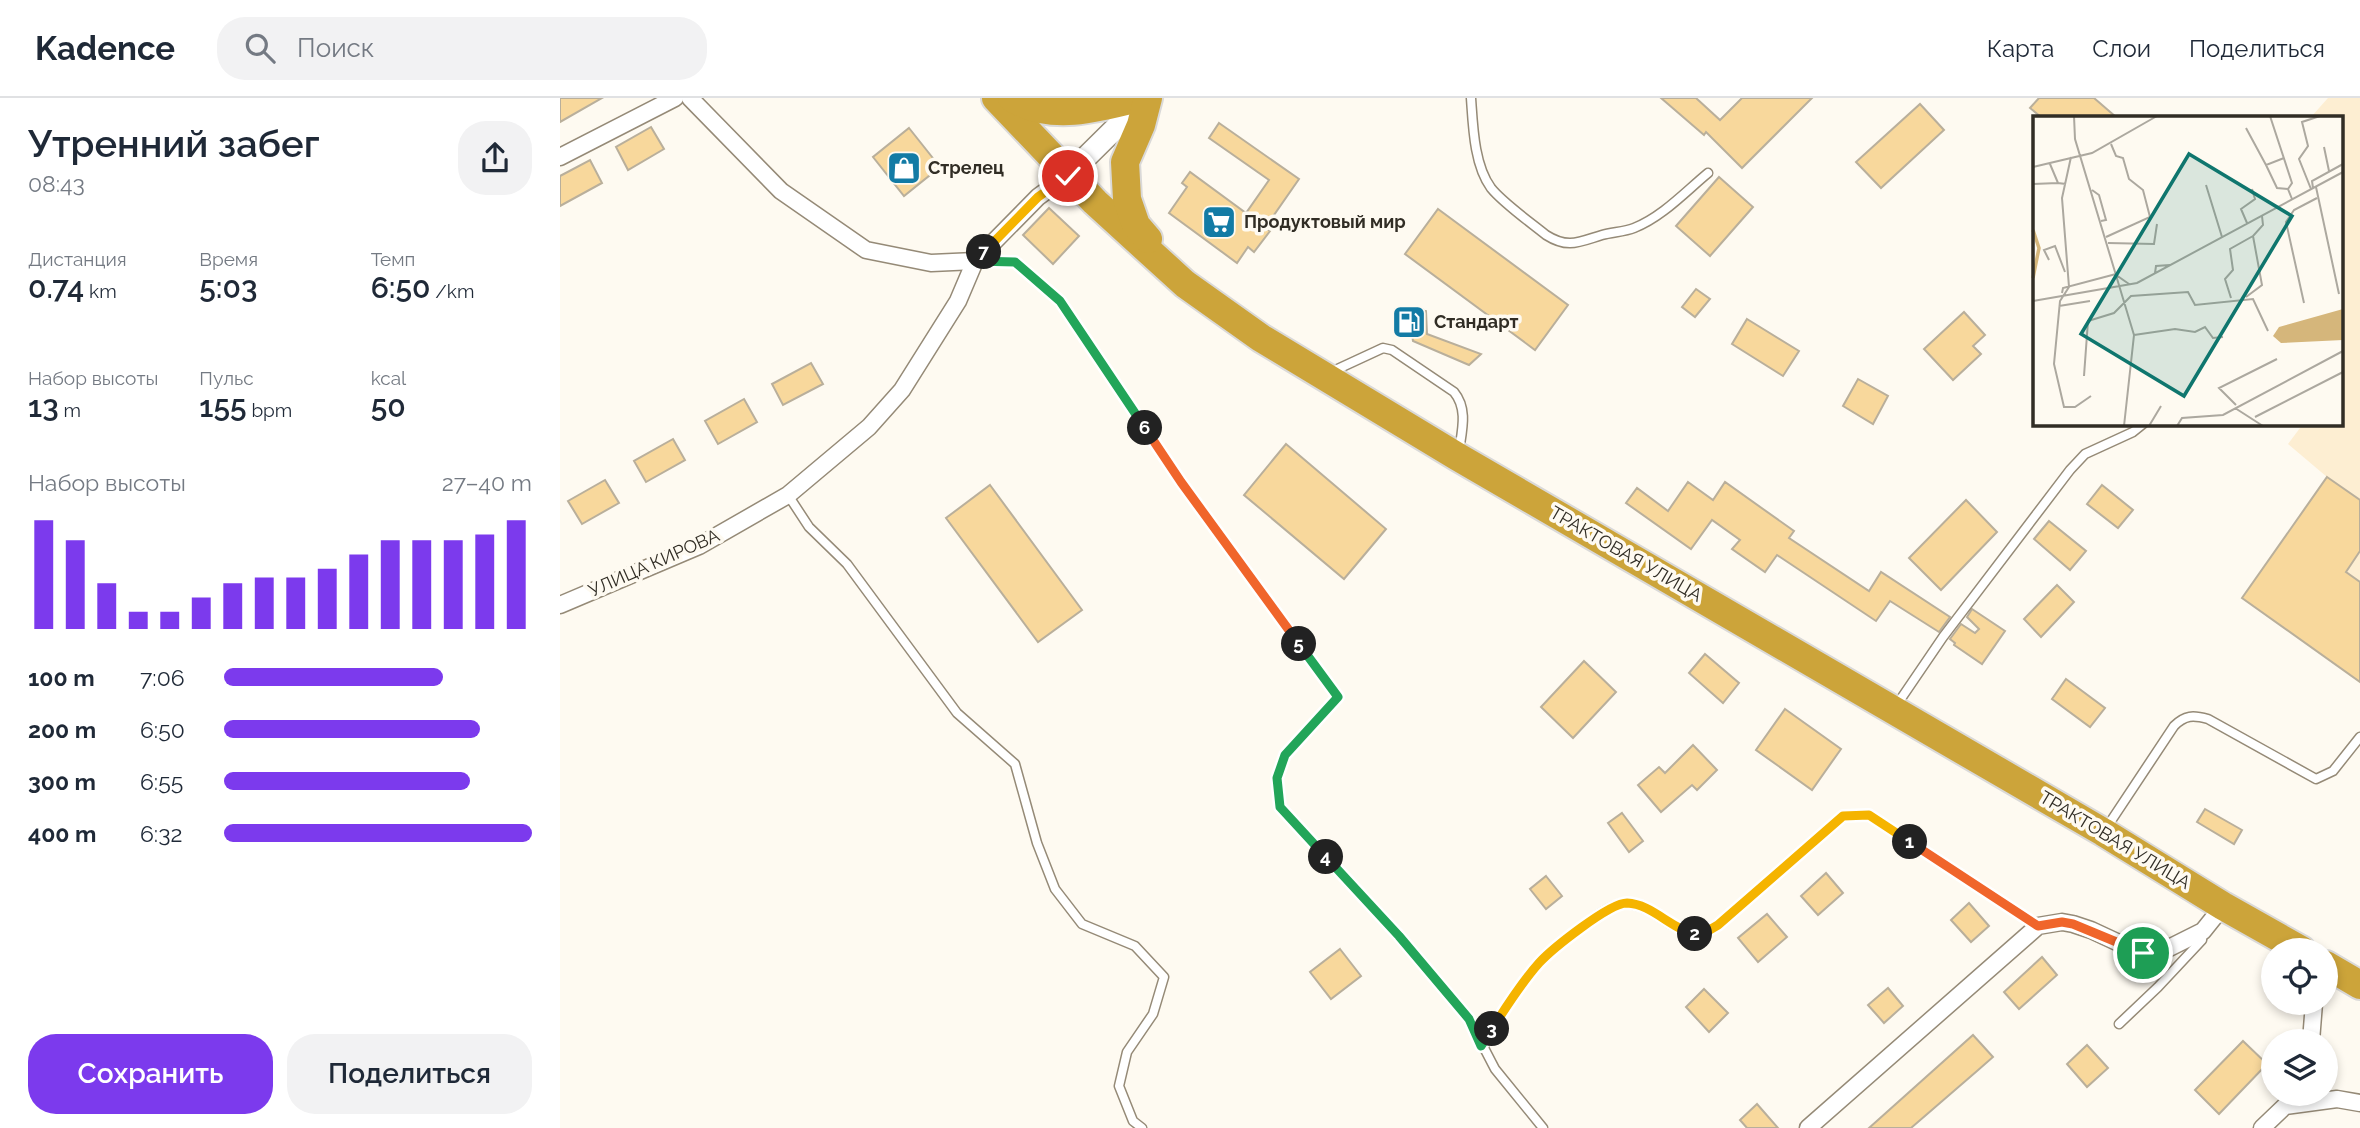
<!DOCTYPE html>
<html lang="ru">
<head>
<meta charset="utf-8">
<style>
	:root { --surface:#fff; --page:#f2f2f3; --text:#1f2937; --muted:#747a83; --line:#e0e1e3; --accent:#7c3aed }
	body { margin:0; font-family:Raleway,sans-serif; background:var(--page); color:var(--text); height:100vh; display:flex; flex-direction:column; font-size:26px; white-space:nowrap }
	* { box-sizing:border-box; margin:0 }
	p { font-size:23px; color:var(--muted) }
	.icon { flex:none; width:38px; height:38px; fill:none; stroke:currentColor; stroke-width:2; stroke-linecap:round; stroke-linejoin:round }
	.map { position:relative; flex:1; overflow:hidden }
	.side { display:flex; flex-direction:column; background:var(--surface); width:560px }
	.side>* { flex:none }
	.controls { position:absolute; left:1701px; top:840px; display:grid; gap:14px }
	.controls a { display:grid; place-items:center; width:77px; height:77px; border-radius:50%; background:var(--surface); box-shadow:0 4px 10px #0003; font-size:35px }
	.pin { position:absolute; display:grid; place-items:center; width:60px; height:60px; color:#fff; margin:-30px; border:4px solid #fff; border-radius:50%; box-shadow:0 2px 7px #0007 }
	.km { position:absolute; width:35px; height:35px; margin:-18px; border-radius:50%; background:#222; color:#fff; font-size:19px; line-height:35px; text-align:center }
	.round { display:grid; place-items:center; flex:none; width:74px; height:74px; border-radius:28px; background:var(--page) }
	.head { display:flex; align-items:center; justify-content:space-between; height:119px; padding:0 28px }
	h1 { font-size:38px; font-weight:600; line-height:52px }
	.figures { display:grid; grid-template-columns:repeat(3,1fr); gap:10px; height:119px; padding:7px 28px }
	.figures div { display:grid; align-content:center }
	.figures b { font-size:30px; font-weight:600 }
	.figures small { font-size:19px; font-weight:400 }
	.figures p { font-size:19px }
	.chart { height:196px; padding:14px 28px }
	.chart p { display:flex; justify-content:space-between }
	.chart svg { width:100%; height:126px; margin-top:7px; stroke:var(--accent); stroke-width:6 }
	.cta { display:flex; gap:14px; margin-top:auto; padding:14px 28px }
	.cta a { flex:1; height:80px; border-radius:28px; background:var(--accent); color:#fff; font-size:28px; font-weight:600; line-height:80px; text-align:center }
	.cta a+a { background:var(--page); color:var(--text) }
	ul { padding:0 28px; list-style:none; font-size:23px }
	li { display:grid; grid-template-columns:112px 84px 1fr; align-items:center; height:52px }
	li i { height:18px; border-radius:9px; background:var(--accent) }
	header { display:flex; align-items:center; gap:42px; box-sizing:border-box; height:98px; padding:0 35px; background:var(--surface); border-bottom:2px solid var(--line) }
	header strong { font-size:33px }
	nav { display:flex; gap:38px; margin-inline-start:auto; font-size:24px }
	.search { width:490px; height:63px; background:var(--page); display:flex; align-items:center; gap:18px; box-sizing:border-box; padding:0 24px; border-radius:28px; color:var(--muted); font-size:26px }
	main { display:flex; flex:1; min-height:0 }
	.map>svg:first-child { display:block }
	.built { fill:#fdeed2 }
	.building { fill:#f8d89c; stroke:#b9af9b; stroke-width:2 }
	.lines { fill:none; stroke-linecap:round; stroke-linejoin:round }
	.service-casing { stroke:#958a77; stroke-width:11 }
	.minor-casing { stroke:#958a77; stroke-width:19 }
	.tertiary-casing { stroke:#958a77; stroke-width:24 }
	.trunk-casing { stroke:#dad9d8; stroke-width:32 }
	.service { stroke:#fff; stroke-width:8 }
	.minor { stroke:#fff; stroke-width:16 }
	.tertiary { stroke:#fff; stroke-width:21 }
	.trunk { stroke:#cca43a; stroke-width:28 }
	.split-1-casing { stroke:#fff; stroke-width:14 }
	.split-2-casing { stroke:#fff; stroke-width:14 }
	.split-3-casing { stroke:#fff; stroke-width:14 }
	.split-4-casing { stroke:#fff; stroke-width:14 }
	.split-5-casing { stroke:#fff; stroke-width:14 }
	.split-6-casing { stroke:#fff; stroke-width:14 }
	.split-7-casing { stroke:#fff; stroke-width:14 }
	.split-8-casing { stroke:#fff; stroke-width:14 }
	.split-1 { stroke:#f0652b; stroke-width:9 }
	.split-2 { stroke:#f5b400; stroke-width:9 }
	.split-3 { stroke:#f5b400; stroke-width:9 }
	.split-4 { stroke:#22a559; stroke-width:9 }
	.split-5 { stroke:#22a559; stroke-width:9 }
	.split-6 { stroke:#f0652b; stroke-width:9 }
	.split-7 { stroke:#22a559; stroke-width:9 }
	.split-8 { stroke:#f5b400; stroke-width:9 }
	.labels { text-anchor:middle; stroke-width:7; stroke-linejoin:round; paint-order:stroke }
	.poi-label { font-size:18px; font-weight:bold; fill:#312d25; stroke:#fefaf1; text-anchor:start }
	.street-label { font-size:18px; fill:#312d25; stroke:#fefaf1 }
	.inset-river { fill:none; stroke:#d6b77c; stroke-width:3.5 }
	.inset-road { fill:none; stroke:#aca89f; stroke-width:2 }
	.view { fill:#0f766e; fill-opacity:0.15; stroke:#0f766e; stroke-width:3.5 }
	.inset-edge { fill:none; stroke:#312d25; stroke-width:3.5 }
</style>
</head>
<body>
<header>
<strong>Kadence</strong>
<div class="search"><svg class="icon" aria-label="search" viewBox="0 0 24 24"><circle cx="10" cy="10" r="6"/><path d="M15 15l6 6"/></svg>Поиск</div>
<nav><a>Карта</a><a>Слои</a><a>Поделиться</a></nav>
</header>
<main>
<section class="side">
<div class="head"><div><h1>Утренний забег</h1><p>08:43</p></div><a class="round"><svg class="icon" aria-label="share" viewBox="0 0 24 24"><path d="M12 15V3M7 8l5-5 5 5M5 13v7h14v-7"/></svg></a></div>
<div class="figures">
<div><p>Дистанция</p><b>0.74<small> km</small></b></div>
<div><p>Время</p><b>5:03</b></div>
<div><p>Темп</p><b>6:50<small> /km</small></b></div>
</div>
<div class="figures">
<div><p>Набор высоты</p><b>13<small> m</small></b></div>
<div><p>Пульс</p><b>155<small> bpm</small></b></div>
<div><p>kcal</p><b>50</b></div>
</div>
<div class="chart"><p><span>Набор высоты</span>27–40 m</p>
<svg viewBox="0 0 160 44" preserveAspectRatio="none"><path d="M5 44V6M15 44V13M25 44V28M35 44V38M45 44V38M55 44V33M65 44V28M75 44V26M85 44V26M95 44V23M105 44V18M115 44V13M125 44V13M135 44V13M145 44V11M155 44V6"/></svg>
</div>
<ul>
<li><b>100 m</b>7:06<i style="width:71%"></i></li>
<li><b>200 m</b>6:50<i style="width:83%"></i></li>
<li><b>300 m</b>6:55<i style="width:80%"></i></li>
<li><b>400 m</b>6:32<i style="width:100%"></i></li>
</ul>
<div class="cta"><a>Сохранить</a><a>Поделиться</a></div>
</section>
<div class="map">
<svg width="1800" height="1030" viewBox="0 0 1800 1030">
	<rect width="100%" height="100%" fill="#fefaf1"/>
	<polygon class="built" points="1768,0 1800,0 1800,584 1682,500 1767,379 1728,346 1743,326 1781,326 1781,19 1751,19"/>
	<g class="building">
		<polygon points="0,0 42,0 0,24"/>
		<polygon points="1101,0 1136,0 1160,22 1182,0 1252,0 1182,70 1146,34 1144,37"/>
		<polygon points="1479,0 1534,0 1556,19 1481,19 1470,10"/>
		<polygon points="1360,6 1384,32 1321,90 1296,64"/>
		<polygon points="659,25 739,81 705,130 710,133 694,154 688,149 677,165 609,115 627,89 622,85 630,74 686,115 709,82 649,40"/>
		<polygon points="91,29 104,51 68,72 56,49"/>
		<polygon points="349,30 380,69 344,98 313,59"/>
		<polygon points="30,62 42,85 0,108 0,78"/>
		<polygon points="1159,79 1193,109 1150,158 1116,128"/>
		<polygon points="489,110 519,138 493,166 463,137"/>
		<polygon points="878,111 1008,207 975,252 845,156"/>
		<polygon points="1136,191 1150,201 1135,219 1122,209"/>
		<polygon points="848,210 866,213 867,236 921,256 909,267 853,243"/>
		<polygon points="1404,214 1425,237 1413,248 1421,256 1393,282 1364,251"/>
		<polygon points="1187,221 1239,253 1223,278 1172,246"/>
		<polygon points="251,265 263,286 223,307 212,286"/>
		<polygon points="1298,281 1328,298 1313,326 1283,308"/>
		<polygon points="184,301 197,324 158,346 145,323"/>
		<polygon points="113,341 125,362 86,384 74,363"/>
		<polygon points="726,346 826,431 784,481 684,397"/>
		<polygon points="1767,379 1800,402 1800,453 1786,474 1800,484 1800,584 1682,500"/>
		<polygon points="45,382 59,405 22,426 8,403"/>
		<polygon points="1128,384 1153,402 1165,384 1234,433 1229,440 1309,493 1321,474 1390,519 1379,534 1330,503 1316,523 1217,457 1205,474 1172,451 1180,442 1152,422 1131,451 1066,405 1077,390 1108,413"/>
		<polygon points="430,387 522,512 478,544 386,420"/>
		<polygon points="1542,387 1573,412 1558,430 1527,406"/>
		<polygon points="1406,402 1437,434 1381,492 1349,460"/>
		<polygon points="1489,423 1526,453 1510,472 1474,441"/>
		<polygon points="1497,487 1514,504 1481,539 1464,521"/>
		<polygon points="1412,511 1445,533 1422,566 1394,547 1395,545 1390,541 1401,526 1415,535 1419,531 1407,519"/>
		<polygon points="1145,556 1179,585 1163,605 1129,575"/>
		<polygon points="1024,563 1056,594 1013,640 981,609"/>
		<polygon points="1506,581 1545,610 1530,629 1492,601"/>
		<polygon points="1225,611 1281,651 1252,692 1196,652"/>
		<polygon points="1133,647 1157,672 1137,692 1132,687 1101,714 1078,687 1099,669 1105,675"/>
		<polygon points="1645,711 1682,732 1674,746 1637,724"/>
		<polygon points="1062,715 1083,743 1069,754 1048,725"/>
		<polygon points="1266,775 1283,795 1258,817 1241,798"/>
		<polygon points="986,778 1002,798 986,811 970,791"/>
		<polygon points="1409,805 1429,828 1411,844 1391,822"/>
		<polygon points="1207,816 1227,839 1198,864 1178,840"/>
		<polygon points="780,851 801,878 771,901 750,874"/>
		<polygon points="1482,859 1497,877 1459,911 1444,894"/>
		<polygon points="1328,890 1343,908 1324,925 1308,907"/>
		<polygon points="1144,891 1168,915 1149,934 1126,909"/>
		<polygon points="1413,937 1433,959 1417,973 1351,1030 1309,1030"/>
		<polygon points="1683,943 1707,966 1659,1016 1635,992"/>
		<polygon points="1527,947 1548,970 1527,989 1507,966"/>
		<polygon points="1197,1006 1218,1030 1187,1030 1180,1022"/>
	</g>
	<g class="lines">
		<g class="service-casing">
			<g id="service">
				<path d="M911,0c2,28 3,67 20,90 12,15 39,34 55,47 22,14 33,7 56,0 10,-3 22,-3 32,-7 28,-11 51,-36 74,-55"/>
				<polyline points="418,163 455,164 500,203 621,384 778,599 725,657 717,680 720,709 839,838 909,921 935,971 983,1030"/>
				<path d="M769,275l54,-25 9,2 62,42c14,17 8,38 5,59"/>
				<polyline points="228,397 249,429 287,466 397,615 455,666 477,745 495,791 522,826 575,848 604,879 593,916 567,954 559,988 573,1023 582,1030"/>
				<polyline points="1336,608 1383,539 1510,372 1525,356 1573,334 1583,326"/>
				<path d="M1547,729l67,-101c11,-11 19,-11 34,-7l108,60 17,-8 27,-34"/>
				<polyline points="1559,926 1598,889 1642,842 1643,833"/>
				<path d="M921,948c18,-28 35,-55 56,-80 11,-14 61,-54 77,-60 4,-2 11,-3 16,-2 35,5 48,45 88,21l126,-109 25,-1 169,111"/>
			</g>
		</g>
		<g class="minor-casing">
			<g id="minor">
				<polyline points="130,0 221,93 306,152 371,165 415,163"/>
				<polyline points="0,59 115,0"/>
				<polyline points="0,507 139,448 228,397 309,329 342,292 398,203 415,163 478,99 508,77"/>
				<polyline points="1751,943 1754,905"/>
				<polyline points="1248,1030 1478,828 1502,824 1513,826 1531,832 1574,852 1599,855 1643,833 1663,808"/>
				<polyline points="1702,1030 1725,1008 1777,1001 1800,1005"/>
			</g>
		</g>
		<g class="tertiary-casing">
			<polyline id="tertiary" points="508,77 586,0"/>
		</g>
		<g class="trunk-casing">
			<g id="trunk">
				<polyline points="436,0 535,104 625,186 701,240 898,359 1543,734 1663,808 1741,852"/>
				<path d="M452,0c41,24 84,10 126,0"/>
				<polyline points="588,0 581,27 565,64 567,101 576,127 588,141"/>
				<polyline points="1766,867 1800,887"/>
			</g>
		</g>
		<use href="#service" class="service"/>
		<use href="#minor" class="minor"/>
		<use href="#tertiary" class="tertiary"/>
		<use href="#trunk" class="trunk"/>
	</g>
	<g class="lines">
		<g class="split-1-casing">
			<polyline id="split-1" points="1350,744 1478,828 1502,824 1513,826 1583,855"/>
		</g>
		<g class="split-2-casing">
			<polyline id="split-2" points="1135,836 1146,834 1158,827 1283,718 1309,717 1350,744"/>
		</g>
		<g class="split-3-casing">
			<path id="split-3" d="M932,931c14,-22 29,-46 47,-66 13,-14 70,-60 88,-60 25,1 44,26 68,31"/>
		</g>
		<g class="split-4-casing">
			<polyline id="split-4" points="766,759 839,838 909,921 921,948 932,931"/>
		</g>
		<g class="split-5-casing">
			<polyline id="split-5" points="739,546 778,599 725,657 717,680 720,709 766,759"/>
		</g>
		<g class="split-6-casing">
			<polyline id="split-6" points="585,330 621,384 739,546"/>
		</g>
		<g class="split-7-casing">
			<polyline id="split-7" points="424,154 415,163 455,164 500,203 585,330"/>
		</g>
		<g class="split-8-casing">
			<polyline id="split-8" points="424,154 478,99 508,78"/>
		</g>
		<use href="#split-1" class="split-1"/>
		<use href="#split-2" class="split-2"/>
		<use href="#split-3" class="split-3"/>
		<use href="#split-4" class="split-4"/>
		<use href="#split-5" class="split-5"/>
		<use href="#split-6" class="split-6"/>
		<use href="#split-7" class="split-7"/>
		<use href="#split-8" class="split-8"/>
	</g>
	<defs>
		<g id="shop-square" transform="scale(1.75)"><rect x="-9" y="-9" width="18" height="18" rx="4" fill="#137ba5" stroke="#fefaf1"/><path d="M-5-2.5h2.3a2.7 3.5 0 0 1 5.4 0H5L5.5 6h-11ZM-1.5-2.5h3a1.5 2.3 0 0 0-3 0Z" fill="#fff"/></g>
		<g id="supermarket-square" transform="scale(1.75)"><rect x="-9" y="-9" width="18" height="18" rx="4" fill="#137ba5" stroke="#fefaf1"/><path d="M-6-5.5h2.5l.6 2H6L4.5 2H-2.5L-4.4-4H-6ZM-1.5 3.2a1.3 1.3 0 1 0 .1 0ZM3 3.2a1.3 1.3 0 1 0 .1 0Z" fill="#fff"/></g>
		<g id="fuel-square" transform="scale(1.75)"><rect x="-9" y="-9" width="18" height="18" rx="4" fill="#137ba5" stroke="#fefaf1"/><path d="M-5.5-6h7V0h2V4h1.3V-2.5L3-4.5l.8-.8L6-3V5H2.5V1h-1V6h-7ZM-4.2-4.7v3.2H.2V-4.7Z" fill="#fff"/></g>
	</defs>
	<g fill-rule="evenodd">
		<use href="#shop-square" x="344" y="70"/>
		<use href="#supermarket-square" x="659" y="124"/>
		<use href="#fuel-square" x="849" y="224"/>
	</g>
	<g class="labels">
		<g class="poi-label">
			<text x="368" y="76">Стрелец</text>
			<text x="684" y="130">Продуктовый мир</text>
			<text x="874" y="230">Стандарт</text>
		</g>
		<g class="street-label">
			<text transform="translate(1066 456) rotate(30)" y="6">ТРАКТОВАЯ УЛИЦА</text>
			<text transform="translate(94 465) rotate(-24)" y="6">УЛИЦА КИРОВА</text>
			<text transform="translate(1555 742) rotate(31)" y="6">ТРАКТОВАЯ УЛИЦА</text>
		</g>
	</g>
	<g transform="translate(1473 18)">
		<rect width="310" height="310" fill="#fefaf1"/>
		<path d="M310,193v31l-62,3 -8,-7 6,-9z" fill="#d5b67b"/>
		<path class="inset-river" d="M0,114l6,18 -6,30"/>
		<path class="inset-road" d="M41,0l1,23 59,196 -10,91M237,0l22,67 -4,6 4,10M213,12l20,37M291,31l5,24M38,41l-9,41 7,89 -9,14 -6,63 10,43h11l16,-11M251,42l-18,7 11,23 11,1M17,48l8,19 8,1M0,51l59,-14 65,-37M0,68l25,-1M173,69l16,52M283,71l23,107M280,72l-1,-7 31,-17M278,73l-12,-30 9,-13 -6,-24 18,-6M59,74l7,5 7,25 -5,1M214,107l-6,-14 14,-10 -3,-10M73,121l44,-20 -7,-27 -14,-11 -6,-21 -7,-2 -5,-12M75,127l46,1 3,-20M16,144l-5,-10 11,-4 10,26M122,157l1,-7 14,-1M75,173l8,-14 13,9M29,177l1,-5 53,-14M213,181l16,-12 -9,-49 10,-11 -1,-9M198,182l-6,-19 8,-9 -3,-21 23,-13M0,185l104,-18 206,-111M271,187l-18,-81 8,-12 23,-12M26,190l31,-5M101,219l41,-6 20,3 10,-5 8,11 10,-1M51,260l4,-55 26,-8 17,-17 57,-4 7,13 58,-6 15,32M203,289l-17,-17 58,-29M202,292l28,18M222,301l88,-45M116,310l12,-20M144,310l5,-8 41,-3 120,-64"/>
		<path class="view" d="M156,38l103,62 -108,180 -103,-62z"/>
		<rect width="310" height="310" class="inset-edge"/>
	</g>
</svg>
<div class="controls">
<a><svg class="icon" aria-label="locate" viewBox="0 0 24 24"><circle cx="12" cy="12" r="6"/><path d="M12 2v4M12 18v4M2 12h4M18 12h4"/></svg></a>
<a><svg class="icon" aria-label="layers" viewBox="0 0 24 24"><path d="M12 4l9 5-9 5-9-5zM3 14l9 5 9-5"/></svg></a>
</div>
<div class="pin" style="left:1583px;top:855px;background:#1e9e55"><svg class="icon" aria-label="arrive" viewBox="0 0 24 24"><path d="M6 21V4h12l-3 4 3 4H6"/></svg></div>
<div class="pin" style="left:508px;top:78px;background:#d93025"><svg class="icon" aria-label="check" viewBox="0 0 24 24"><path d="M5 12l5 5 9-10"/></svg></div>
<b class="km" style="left:1350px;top:744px">1</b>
<b class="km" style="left:1135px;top:836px">2</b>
<b class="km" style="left:932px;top:931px">3</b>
<b class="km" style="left:766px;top:759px">4</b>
<b class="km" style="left:739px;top:546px">5</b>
<b class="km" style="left:585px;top:330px">6</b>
<b class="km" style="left:424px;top:154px">7</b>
</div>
</main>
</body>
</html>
